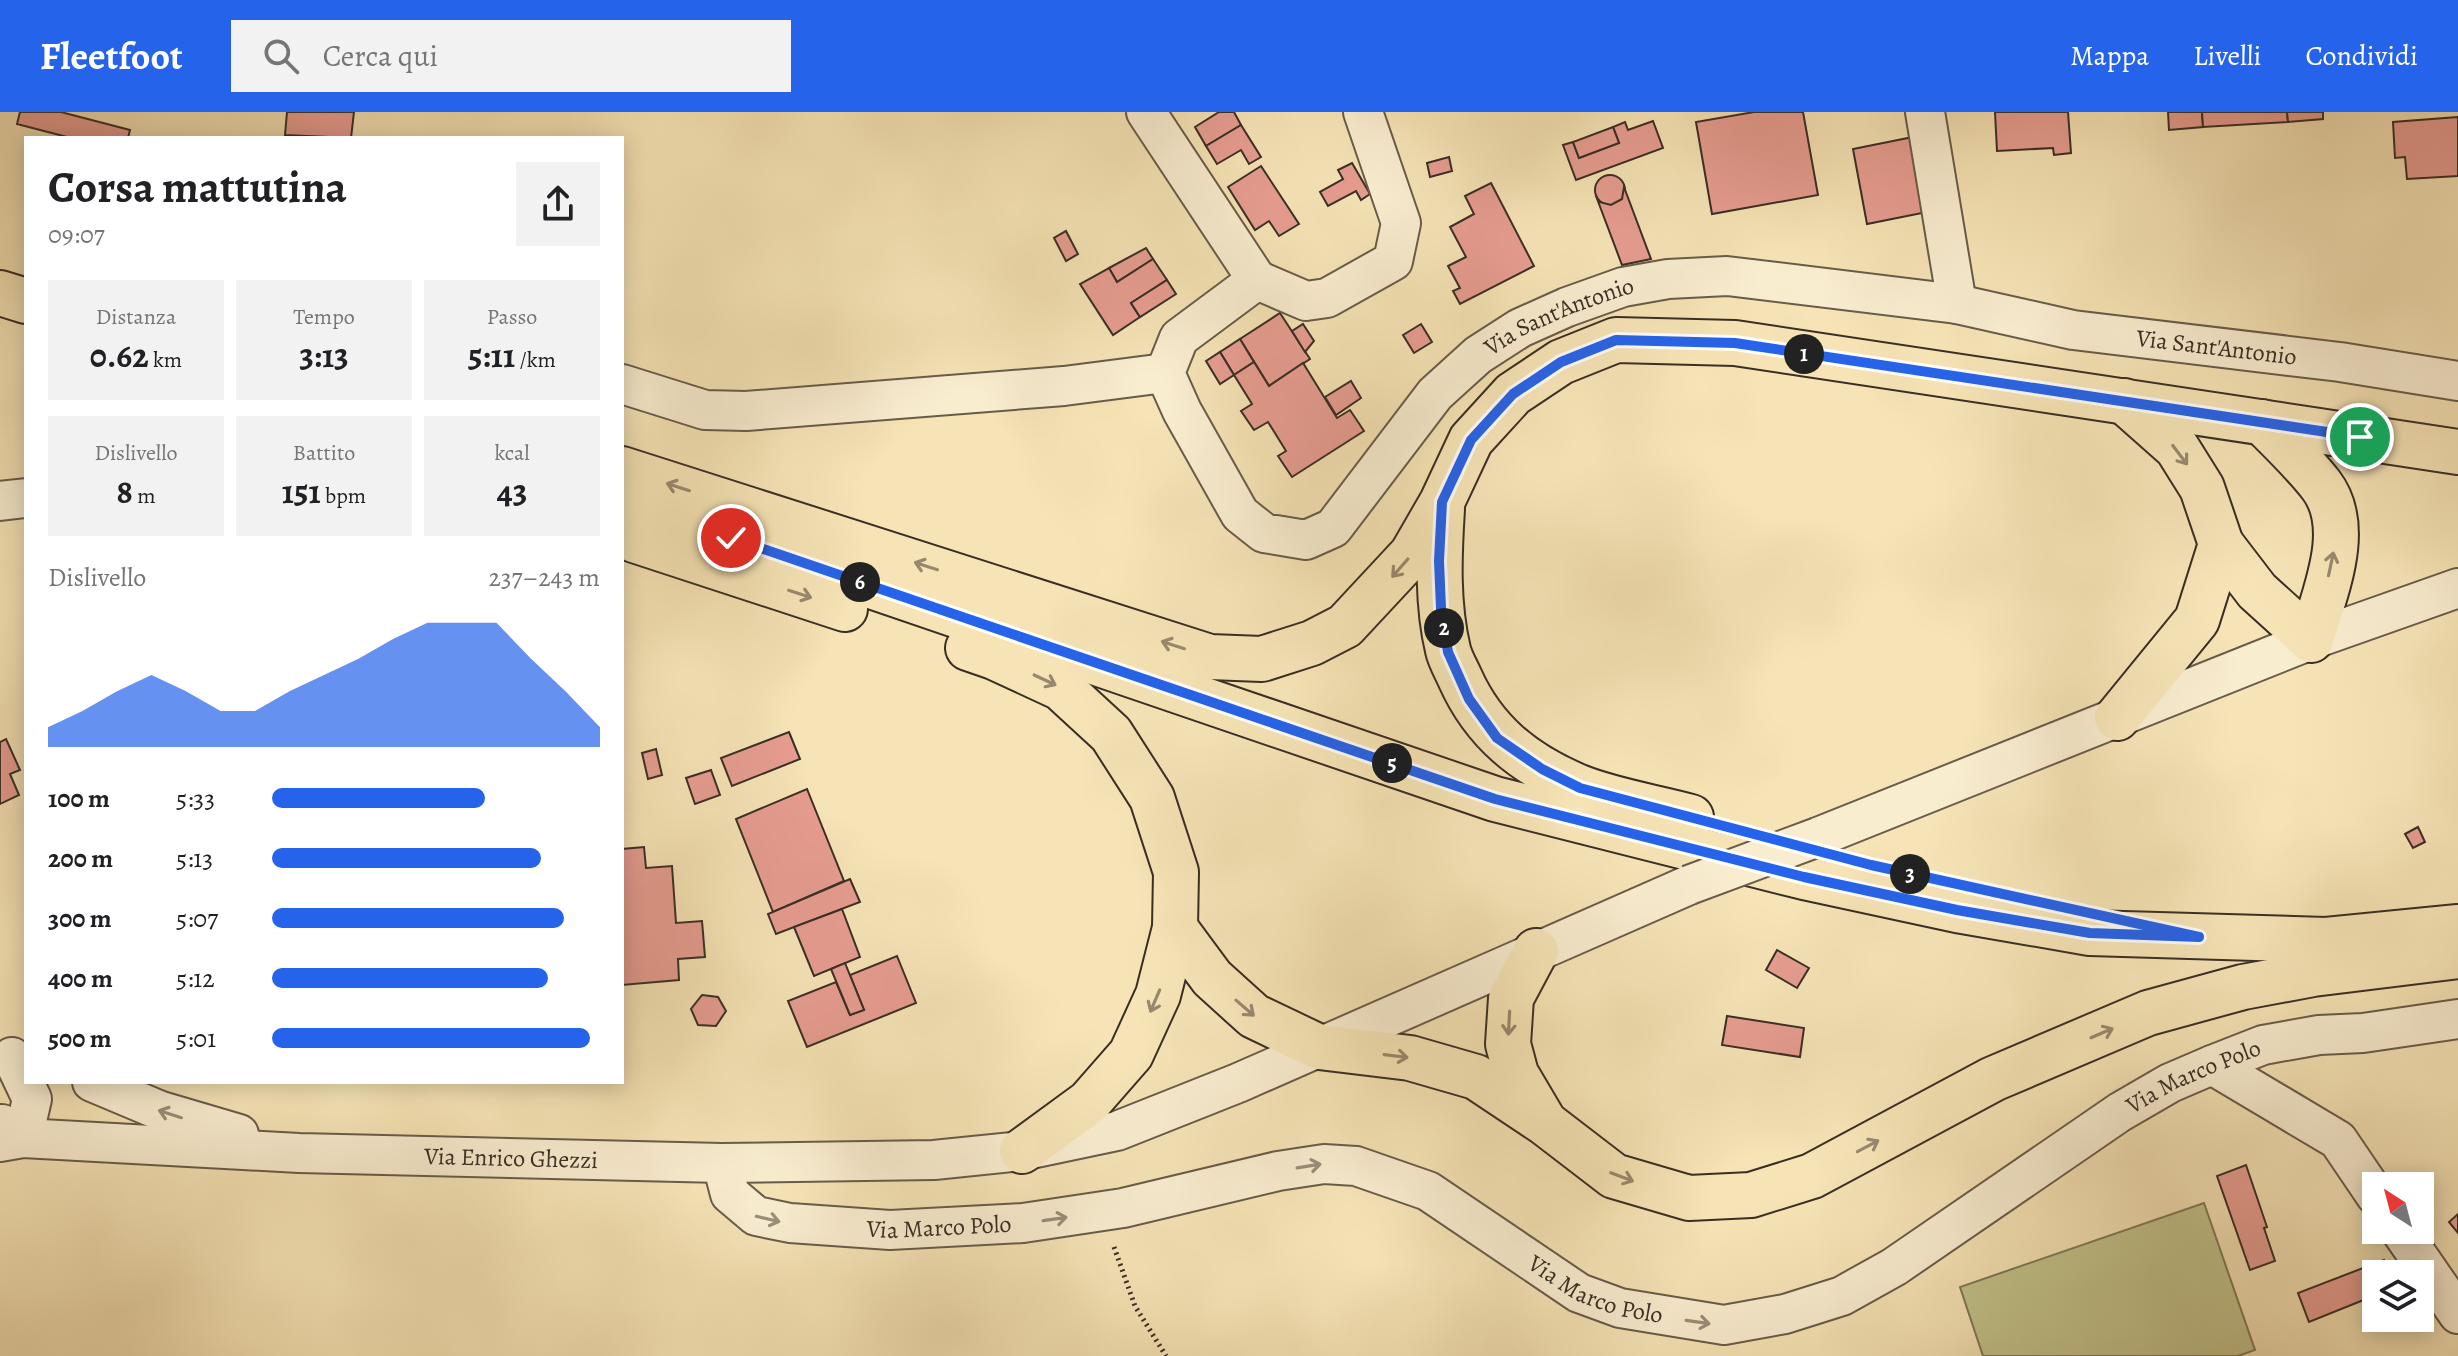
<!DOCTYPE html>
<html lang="it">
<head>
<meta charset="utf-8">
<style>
	:root { --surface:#fff; --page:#f2f2f2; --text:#202124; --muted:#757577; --accent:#2563eb }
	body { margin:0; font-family:Alegreya,serif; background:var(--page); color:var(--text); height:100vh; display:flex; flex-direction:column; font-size:30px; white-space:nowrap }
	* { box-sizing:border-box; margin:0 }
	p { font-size:26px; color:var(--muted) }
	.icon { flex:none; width:44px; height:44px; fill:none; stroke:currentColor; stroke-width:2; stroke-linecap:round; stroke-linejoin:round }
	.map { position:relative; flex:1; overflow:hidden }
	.drawer { position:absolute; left:24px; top:24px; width:600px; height:948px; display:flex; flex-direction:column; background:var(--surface); border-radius:0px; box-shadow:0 4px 20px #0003 }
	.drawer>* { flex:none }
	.needle { width:52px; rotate:324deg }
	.buttons { position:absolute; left:2362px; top:1060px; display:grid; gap:16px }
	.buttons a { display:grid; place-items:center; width:72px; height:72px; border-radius:0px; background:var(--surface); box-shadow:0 4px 20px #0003; font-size:40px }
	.pin { position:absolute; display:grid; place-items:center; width:68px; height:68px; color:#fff; margin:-34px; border:4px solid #fff; border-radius:50%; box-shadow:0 2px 8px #0007 }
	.km { position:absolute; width:40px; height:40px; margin:-20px; border-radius:50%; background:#222; color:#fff; font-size:22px; line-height:40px; text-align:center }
	.round { display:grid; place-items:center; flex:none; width:84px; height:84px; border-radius:0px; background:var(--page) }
	.headline { display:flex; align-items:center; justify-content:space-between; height:136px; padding:0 24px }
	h1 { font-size:44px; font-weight:700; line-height:60px }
	.figures { display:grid; grid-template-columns:repeat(3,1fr); gap:12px; height:136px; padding:8px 24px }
	.figures div { display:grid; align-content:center; border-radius:0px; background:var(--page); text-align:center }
	.figures b { font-size:34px; font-weight:700 }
	.figures small { font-size:22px; font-weight:400 }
	.figures p { font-size:22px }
	.chart { height:224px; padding:16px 24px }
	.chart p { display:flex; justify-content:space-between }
	.chart svg { width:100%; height:144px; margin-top:8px; fill:var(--accent); opacity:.7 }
	ul { padding:0 24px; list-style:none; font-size:26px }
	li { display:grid; grid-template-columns:128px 96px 1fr; align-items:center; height:60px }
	li i { height:20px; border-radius:10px; background:var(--accent) }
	header { display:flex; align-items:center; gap:48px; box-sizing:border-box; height:112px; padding:0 40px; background:var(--accent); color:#fff }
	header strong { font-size:38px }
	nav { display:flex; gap:44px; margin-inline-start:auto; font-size:28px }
	.search { width:560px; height:72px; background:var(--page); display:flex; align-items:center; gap:20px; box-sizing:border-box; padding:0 28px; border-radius:0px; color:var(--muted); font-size:30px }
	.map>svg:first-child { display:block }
	.green { fill:#c2c28a; stroke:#7e7858; stroke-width:2 }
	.building { fill:#e79d91; stroke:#392e25; stroke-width:2 }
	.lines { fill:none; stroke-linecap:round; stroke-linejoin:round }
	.minor-casing { stroke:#685c49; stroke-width:42 }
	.major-casing { stroke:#392e25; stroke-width:48 }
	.path { stroke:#392e25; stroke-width:5; stroke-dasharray:2 4; stroke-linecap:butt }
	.minor { stroke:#f9edd0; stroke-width:38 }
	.major { stroke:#f6e4b6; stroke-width:44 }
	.minor-bridge-casing { stroke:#685c49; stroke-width:42; stroke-linecap:butt }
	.minor-bridge { stroke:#f9edd0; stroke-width:38 }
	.oneway { stroke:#98896e }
	.oneway2 { stroke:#998e7a }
	.route-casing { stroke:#fff; stroke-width:16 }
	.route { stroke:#2563eb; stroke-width:10 }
	.labels { text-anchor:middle; stroke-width:6; stroke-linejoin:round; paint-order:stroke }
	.street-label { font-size:24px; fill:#392e25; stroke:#f9edd0 }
</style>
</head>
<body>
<header>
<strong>Fleetfoot</strong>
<div class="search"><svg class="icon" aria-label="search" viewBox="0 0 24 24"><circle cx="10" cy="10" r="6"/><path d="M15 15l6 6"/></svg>Cerca qui</div>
<nav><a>Mappa</a><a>Livelli</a><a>Condividi</a></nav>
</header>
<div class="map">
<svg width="2458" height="1244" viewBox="0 0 2458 1244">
	<rect width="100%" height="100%" fill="#f6e4b6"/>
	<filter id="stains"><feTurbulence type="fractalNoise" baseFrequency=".0025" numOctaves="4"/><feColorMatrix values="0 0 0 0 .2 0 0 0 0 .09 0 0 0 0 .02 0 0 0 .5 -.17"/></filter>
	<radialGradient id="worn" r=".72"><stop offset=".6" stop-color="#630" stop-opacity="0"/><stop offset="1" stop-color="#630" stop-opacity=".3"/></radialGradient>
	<polygon class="green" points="2204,1091 2255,1238 2238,1244 1983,1244 1960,1175"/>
	<g class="building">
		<polygon points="20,0 61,0 130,18 128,26 71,26 17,12"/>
		<polygon points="287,0 354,0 351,26 285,23"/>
		<polygon points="1219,0 1234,0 1241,13 1206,34 1195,15"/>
		<polygon points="1754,0 1803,0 1818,83 1712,102 1696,10"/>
		<polygon points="1995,0 2068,0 2071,41 2054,43 2053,36 1997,39"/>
		<polygon points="2168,0 2202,0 2203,15 2169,18"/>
		<polygon points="2202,0 2287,0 2288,10 2203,15"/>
		<polygon points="2287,0 2323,0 2323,7 2288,10"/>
		<polygon points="2458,5 2458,64 2407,67 2405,45 2395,46 2393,10"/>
		<polygon points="1653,9 1663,36 1576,68 1563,33 1573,30 1579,46 1619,31 1613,15 1625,10 1628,18"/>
		<polygon points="1241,13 1261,45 1249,52 1241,38 1217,52 1206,34"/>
		<polygon points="1613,15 1619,31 1579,46 1573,30"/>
		<polygon points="1913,25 1927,100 1867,112 1853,37"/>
		<polygon points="1449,45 1452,59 1430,65 1427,51"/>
		<polygon points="1352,51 1370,82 1361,88 1356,79 1328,94 1320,80 1343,67 1338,58"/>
		<polygon points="1261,54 1299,112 1279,124 1269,109 1255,118 1228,75"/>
		<circle cx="1610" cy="78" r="15"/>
		<polygon points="1491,71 1534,154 1460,192 1453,179 1460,176 1448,154 1466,145 1450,115 1474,102 1465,84"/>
		<polygon points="1624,75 1651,147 1622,153 1596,84 1599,90 1611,93 1622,87"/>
		<polygon points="1066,119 1078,142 1066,149 1054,126"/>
		<polygon points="1146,136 1153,147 1117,170 1109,156"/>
		<polygon points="1153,147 1167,168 1131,191 1140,205 1113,223 1080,172 1109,156 1117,170"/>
		<polygon points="1167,168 1176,182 1140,205 1131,191"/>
		<polygon points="1280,201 1310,247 1269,274 1240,227"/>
		<polygon points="1303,212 1314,229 1305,240 1292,219"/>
		<polygon points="1421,212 1432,230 1414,241 1403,223"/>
		<polygon points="1240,227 1254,250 1234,263 1220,240"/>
		<polygon points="1220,240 1234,263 1220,272 1206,249"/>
		<polygon points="1254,250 1269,274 1303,251 1337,306 1350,298 1364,319 1292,365 1278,344 1286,339 1268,310 1254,318 1241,299 1252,292 1234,263"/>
		<polygon points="1351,269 1361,286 1336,303 1325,285"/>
		<polygon points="789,620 800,647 732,674 721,646"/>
		<polygon points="6,627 20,658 10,662 19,683 0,692 0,630"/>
		<polygon points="656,637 662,663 648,667 642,641"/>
		<polygon points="711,658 720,683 695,692 686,666"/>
		<polygon points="807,677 844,769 773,800 736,707"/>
		<polygon points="2418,715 2425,730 2413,736 2405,722"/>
		<polygon points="644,735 646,756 672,754 676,811 702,809 705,845 678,847 679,868 622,873 622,737"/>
		<polygon points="850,767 860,790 776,822 768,802"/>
		<polygon points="842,797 860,845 814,864 794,815"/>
		<polygon points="1777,838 1809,856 1797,876 1766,858"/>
		<polygon points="897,844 916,891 807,935 788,889 836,870 850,903 864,898 850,863"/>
		<polygon points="845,851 864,898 850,903 831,857"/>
		<polygon points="702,883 718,885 726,899 716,914 698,913 691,897"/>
		<polygon points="1727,904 1804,916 1800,945 1722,933"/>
		<polygon points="2246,1053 2267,1115 2264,1116 2275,1149 2250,1158 2217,1064"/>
		<polygon points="2458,1102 2458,1121 2449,1110"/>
		<polygon points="2384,1148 2390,1162 2376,1162 2376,1183 2309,1210 2298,1181"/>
	</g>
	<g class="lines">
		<g class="minor-casing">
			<g id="minor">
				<path id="s1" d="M1146,0l111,168 -78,58 -14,35 17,38 58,103 24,19 42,7 27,-12 102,-134 43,-39 42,-27 47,-21 56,-20 45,-8 59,-3 230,28 116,26 267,32 118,19"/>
				<polyline points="1925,0 1957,192"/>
				<polyline points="1257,168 1306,189 1327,186 1393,149 1401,111 1363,0"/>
				<polyline points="622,272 705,298 746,299 1064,274 1165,261"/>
				<polyline points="0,389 26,386"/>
				<polyline points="1818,725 2311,528 2458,476"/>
				<polyline points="2212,953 2338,1028 2376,1084"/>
				<polyline points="92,970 161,999 239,1022"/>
				<polyline points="2,1012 23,1026 32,987 12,945"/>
				<path id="s2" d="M0,1030l23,-4 276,15 423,10 212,-3 88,-9 95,-20 121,-48 451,-198"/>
				<path id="s3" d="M722,1051l8,31 26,22 34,7 100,7 133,-7 100,-15 155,-37 46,-7 32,2 72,25 151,102 41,15 104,17 61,-11 57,-18 52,-29 226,-155 50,-29 42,-18 51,-20 56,-10 44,-2 95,-14"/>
				<polyline points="2400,1118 2458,1202"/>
			</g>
		</g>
		<g class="major-casing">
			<g id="major">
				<polyline points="0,181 26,189"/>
				<polyline points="622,357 1210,545 1262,547 1312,531 1345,514 1412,442 1442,390 1471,328 1513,282 1561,250 1616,228 1735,231 2458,340"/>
				<polyline points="622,389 1495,687 1804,765 1957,798 2090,821 2326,828 2458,815"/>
				<path d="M1442,397c-3,47 -5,95 6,141 2,9 8,19 12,28 24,54 64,86 119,109 35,14 76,20 112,30"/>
				<polyline points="622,418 634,428 845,497"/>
				<path d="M2221,432l36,47 54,49c13,-46 43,-112 10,-155 -17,-22 -39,-43 -59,-63"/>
				<polyline points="968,536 994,545 1061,576 1111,622 1152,686 1176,760 1175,816 1158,883 1131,942 1089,990 1022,1039"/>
				<polyline points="2117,606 2197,508 2221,432 2202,376 2177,336 2124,289"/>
				<polyline points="1175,816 1212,866 1254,904 1319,935 1410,946 1476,965 1545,1011 1614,1064 1689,1086 1751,1083 1812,1064 1993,967 2148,901 2243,875 2313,862 2458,844"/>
				<polyline points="1536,839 1511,886 1508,932 1516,962 1542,1006"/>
			</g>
		</g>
		<polyline class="path" points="1114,1135 1135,1194 1166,1244"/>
		<use href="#minor" class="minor"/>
		<use href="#major" class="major"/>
		<g class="minor-bridge-casing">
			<polyline id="minor-bridge" points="1689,773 1818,725"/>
		</g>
		<use href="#minor-bridge" class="minor-bridge"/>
	</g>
	<defs><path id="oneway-shaft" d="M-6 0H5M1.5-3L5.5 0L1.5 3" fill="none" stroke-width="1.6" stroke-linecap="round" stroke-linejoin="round" transform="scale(2)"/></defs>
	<g class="oneway">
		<use href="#oneway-shaft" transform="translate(2180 343) rotate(53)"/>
		<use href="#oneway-shaft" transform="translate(678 375) rotate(-162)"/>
		<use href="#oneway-shaft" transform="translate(2331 452) rotate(-78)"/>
		<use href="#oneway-shaft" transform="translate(926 454) rotate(-162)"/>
		<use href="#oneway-shaft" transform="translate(1400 456) rotate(131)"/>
		<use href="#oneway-shaft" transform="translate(800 482) rotate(18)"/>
		<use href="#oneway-shaft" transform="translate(1173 533) rotate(-162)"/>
		<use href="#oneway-shaft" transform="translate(1045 568) rotate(25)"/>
		<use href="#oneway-shaft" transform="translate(1155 889) rotate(113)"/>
		<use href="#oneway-shaft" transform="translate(1245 896) rotate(41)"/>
		<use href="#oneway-shaft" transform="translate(1509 911) rotate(93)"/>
		<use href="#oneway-shaft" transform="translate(2102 921) rotate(-23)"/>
		<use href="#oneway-shaft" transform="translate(1396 944) rotate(7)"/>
		<use href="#oneway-shaft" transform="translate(1868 1034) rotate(-28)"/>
		<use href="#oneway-shaft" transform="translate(1622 1065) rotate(21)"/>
	</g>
	<g class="oneway2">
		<use href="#oneway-shaft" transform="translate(170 1002) rotate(-162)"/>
		<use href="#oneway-shaft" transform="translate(1309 1054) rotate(-9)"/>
		<use href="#oneway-shaft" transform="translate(768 1107) rotate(13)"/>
		<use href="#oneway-shaft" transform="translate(1055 1107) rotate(-8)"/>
		<use href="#oneway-shaft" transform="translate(1698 1210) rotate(8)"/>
	</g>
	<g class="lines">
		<g class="route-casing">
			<polyline id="route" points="731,426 1495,687 1804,765 1957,798 2090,821 2199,825 1871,753 1580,676 1542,657 1497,626 1469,587 1448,540 1441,496 1439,449 1442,390 1471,328 1513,282 1561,250 1616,228 1735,231 2360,325"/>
		</g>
		<use href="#route" class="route"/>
	</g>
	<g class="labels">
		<g class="street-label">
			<text dy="8" stroke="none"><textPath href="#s1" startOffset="916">Via Sant'Antonio</textPath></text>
			<text dy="8" stroke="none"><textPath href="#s1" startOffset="1586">Via Sant'Antonio</textPath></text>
			<text dy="8" stroke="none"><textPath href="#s3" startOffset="1618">Via Marco Polo</textPath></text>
			<text dy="8" stroke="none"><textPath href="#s2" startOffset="512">Via Enrico Ghezzi</textPath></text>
			<text dy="8" stroke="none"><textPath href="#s3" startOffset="250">Via Marco Polo</textPath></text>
			<text dy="8" stroke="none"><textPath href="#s3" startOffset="946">Via Marco Polo</textPath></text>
		</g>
	</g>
	<rect width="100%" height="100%" filter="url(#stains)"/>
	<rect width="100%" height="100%" fill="url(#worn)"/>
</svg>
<div class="buttons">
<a><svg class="needle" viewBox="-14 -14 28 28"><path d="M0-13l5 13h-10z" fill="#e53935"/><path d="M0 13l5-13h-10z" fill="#757577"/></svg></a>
<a><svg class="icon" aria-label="layers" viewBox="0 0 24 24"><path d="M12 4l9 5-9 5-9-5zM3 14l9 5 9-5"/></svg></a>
</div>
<div class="pin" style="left:2360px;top:325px;background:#1e9e55"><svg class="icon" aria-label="arrive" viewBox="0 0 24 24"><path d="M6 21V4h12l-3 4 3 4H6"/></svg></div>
<div class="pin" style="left:731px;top:426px;background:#d93025"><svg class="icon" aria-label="check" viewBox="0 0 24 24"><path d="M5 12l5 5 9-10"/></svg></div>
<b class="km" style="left:1804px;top:242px">1</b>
<b class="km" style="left:1444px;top:516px">2</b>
<b class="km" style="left:1910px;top:762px">3</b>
<b class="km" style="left:1392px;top:651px">5</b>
<b class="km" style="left:860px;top:470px">6</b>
<section class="drawer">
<div class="headline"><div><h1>Corsa mattutina</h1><p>09:07</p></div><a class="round"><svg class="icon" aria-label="share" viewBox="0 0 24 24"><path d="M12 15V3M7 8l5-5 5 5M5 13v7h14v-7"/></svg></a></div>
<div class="figures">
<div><p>Distanza</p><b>0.62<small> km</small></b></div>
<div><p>Tempo</p><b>3:13</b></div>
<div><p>Passo</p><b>5:11<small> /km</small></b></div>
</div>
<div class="figures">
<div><p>Dislivello</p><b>8<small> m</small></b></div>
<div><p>Battito</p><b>151<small> bpm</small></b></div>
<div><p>kcal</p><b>43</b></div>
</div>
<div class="chart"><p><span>Dislivello</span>237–243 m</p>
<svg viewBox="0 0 160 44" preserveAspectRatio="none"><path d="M0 44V38L10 33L20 27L30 22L40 27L50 33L60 33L70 27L80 22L90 17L100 11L110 6L120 6L130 6L140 17L150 27L160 38V44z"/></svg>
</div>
<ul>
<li><b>100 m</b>5:33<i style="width:65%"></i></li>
<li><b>200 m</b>5:13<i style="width:82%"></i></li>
<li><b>300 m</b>5:07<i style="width:89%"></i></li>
<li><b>400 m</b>5:12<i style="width:84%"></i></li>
<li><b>500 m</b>5:01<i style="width:97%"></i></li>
</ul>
</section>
</div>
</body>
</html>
